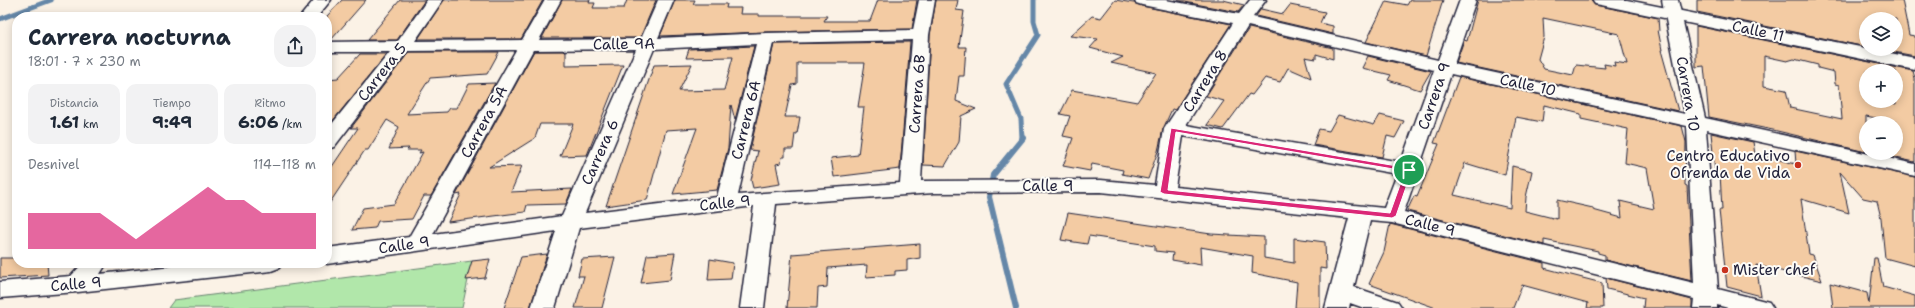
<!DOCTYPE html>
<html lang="es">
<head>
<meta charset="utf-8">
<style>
	:root { --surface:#fff; --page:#f2f2f3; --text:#1f2937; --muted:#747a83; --accent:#db2777 }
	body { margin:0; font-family:"Shantell Sans",sans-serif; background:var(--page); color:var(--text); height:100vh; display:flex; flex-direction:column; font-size:15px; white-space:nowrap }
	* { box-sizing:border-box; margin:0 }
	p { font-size:13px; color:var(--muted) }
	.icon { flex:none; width:22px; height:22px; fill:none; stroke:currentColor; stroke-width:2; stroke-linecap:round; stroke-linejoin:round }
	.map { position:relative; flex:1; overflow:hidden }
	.drawer { position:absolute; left:12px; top:12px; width:320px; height:256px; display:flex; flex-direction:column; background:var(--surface); border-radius:16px; box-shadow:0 2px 10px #0003 }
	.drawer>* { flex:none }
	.buttons { position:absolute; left:1859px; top:12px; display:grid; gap:8px }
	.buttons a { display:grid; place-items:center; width:44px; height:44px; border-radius:50%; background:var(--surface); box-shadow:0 2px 10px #0003; font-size:20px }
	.pin { position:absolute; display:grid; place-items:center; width:34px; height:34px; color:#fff; margin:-17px; border:2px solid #fff; border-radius:50%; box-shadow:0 1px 4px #0007 }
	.round { display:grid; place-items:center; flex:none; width:42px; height:42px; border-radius:16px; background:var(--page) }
	.summary { display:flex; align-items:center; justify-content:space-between; height:68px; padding:0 16px }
	h1 { font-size:22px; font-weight:700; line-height:30px }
	.figures { display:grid; grid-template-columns:repeat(3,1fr); gap:6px; height:68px; padding:4px 16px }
	.figures div { display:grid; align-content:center; border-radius:10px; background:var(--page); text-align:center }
	.figures b { font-size:17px; font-weight:700 }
	.figures small { font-size:11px; font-weight:400 }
	.figures p { font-size:11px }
	.chart { height:112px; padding:8px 16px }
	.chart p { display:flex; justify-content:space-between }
	.chart svg { width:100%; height:72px; margin-top:4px; fill:var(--accent); opacity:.7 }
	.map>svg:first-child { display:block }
	.green { fill:#b1e7aa; stroke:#6a8472 }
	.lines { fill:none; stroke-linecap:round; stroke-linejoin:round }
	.stream-far1 { stroke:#6587a8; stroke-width:5 }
	.stream { stroke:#6587a8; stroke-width:6 }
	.building { fill:#f3cba3; stroke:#22223b; fill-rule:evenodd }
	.street-casing { stroke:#22223b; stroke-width:3 }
	.secondary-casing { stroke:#22223b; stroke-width:3 }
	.street { fill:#fdfcf7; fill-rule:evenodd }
	.secondary { fill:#fdfcf7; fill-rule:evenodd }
	.route { fill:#db2777; stroke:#fff; fill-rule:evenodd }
	.poi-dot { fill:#c8321e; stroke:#fdfcf7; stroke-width:1.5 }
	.labels { text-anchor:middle; stroke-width:4; stroke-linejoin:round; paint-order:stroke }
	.street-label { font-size:15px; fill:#22223b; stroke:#fdfcf7 }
	.poi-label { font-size:15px; fill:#22223b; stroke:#fdfcf7; text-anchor:end }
</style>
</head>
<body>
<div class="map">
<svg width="1915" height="308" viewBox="0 0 1915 308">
	<rect width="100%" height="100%" fill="#fbf2e6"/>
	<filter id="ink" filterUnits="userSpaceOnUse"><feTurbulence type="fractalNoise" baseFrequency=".025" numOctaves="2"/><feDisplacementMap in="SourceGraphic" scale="8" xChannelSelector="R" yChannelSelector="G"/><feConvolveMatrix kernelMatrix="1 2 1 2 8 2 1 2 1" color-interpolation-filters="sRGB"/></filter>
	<g filter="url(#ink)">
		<polygon class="green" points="472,261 462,308 168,308 174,300"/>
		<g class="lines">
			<g class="stream-far1">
				<polyline points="0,19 51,0"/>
				<polyline points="1022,139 1021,119 1006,84 1038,35 1034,21 1034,0"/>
			</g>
			<polyline class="stream" points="1016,308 989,197 993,175 1023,138"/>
		</g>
		<g class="building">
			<polygon points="342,0 366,0 331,40 327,40 327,16"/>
			<polygon points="400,0 425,0 397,40 367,40"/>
			<polygon points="444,0 543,0 521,39 418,39"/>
			<polygon points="562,0 590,0 589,3 595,3 593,8 624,8 627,0 656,0 640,38 542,38"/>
			<polygon points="675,0 695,0 693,4 727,4 726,8 741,8 740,14 759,14 759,16 827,16 824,21 870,21 878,0 917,0 912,29 766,32 660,36"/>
			<polygon points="936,0 958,0 956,10 964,11 959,47 966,47 964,76 959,76 956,101 976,109 961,116 959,142 945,166 923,165 930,35"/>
			<polygon points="1115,0 1134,3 1142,6 1231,24 1175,110 1172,109 1163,129 1158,151 1148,179 1122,174 1123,170 1092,164 1090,171 1063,166 1073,138 1063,136 1070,116 1060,114 1072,90 1137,102 1156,73 1111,63 1123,57 1090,48 1098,39 1070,36 1092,16 1101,18"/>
			<polygon points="1174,0 1223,0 1244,5 1238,12"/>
			<polygon points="1410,0 1443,0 1426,56 1366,42 1386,1 1407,5"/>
			<path d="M1478,0h113l4,5 63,13 1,13 -1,-1 4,20h-1l17,61 -222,-48 8,-23 3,1zM1543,18l76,16 8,30 -13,-2 1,4 -11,-2 1,4 -29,-3 -3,10 -29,-6 -6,-10 6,-22z"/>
			<polygon points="1697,0 1902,0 1909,35 1915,36 1915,56 1878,49 1896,49 1896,19 1866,19 1866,47 1697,12"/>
			<polygon points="1290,5 1325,12 1320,23 1333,26 1333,34 1256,16 1261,9 1283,14"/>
			<path d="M1696,26l217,45 2,7v84l-43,-9h24v-31l-30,-6v36l-93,-22 -64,-13 -5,-51 -8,1zM1764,56l23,5 7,-2 24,6v3l16,4 1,12 4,1 3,34 -52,-11 -4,-18 -22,-4zM1866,71h30v33l-15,-3h-15z"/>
			<polygon points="1249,28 1333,48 1333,59 1316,54 1316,59 1305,57 1311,78 1288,68 1280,82 1265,78 1252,95 1249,94 1223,129 1207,125 1224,101 1206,96"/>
			<polygon points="910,42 900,169 834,177 831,158 858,155 864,107 858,107 865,63 797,63 797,84 792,85 785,117 800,117 797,134 795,134 793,149 785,149 785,157 782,157 781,163 776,164 780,184 753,188 751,180 758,151 750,150 774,44"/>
			<polygon points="754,46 735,120 731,105 728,148 717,190 673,194 697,128 666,130 647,200 606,206 654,65 692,64 679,91 724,90 733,57 686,58 689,49"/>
			<polygon points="534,51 566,51 566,66 623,65 587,155 560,156 573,124 540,124 535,138 489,167 522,166 511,192 572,189 566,204 527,205 525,212 448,222 461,194 456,195"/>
			<polygon points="409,52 499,52 487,74 430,78 407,114 447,112 450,108 457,108 469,84 495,83 431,196 424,196 412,219 378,221 375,228 352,230 363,208 394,204 423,152 419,153 421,150 407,150 409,148 389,149 399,127 387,120 368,150 365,150 327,207 327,174 358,128 351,128"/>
			<polygon points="360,54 387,54 327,128 327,79 338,78"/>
			<polygon points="1368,56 1431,71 1420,90 1388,80 1391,75 1362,68"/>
			<path d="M1459,77l223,49 4,16 -1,43 2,1 5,95 -87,-21v-5l-7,-2v-2l-54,-11v5l-137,-34 7,-15 3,1 22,-53 -5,-1zM1544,105l37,9v5l47,10 -3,34 22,5 7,41 -34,-8 2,17 -29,-8v-2l-36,-8v19l-32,-8 1,-14 6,-26 -20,-5 -2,42 -56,-13 11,-32 40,12 11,-58 26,5z"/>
			<polygon points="1338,115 1374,125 1380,115 1404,121 1395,138 1387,136 1382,157 1313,145 1319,129 1329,131"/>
			<polygon points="1711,133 1753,142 1755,154 1796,164 1795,151 1915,177 1915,266 1885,258 1881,218 1877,201 1863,198 1840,172 1849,213 1801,199 1809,254 1813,255 1822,281 1756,265 1761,296 1727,287 1719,210 1722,210 1720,173 1715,172"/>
			<polygon points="1068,213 1211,234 1264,237 1264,258 1294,263 1294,238 1325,242 1326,269 1320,268 1320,308 1295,308 1297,282 1252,273 1253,256 1200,247 1201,265 1172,260 1173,253 1155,251 1155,246 1089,236 1087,244 1061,240"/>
			<polygon points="1390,224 1544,263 1544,268 1602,283 1603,308 1587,308 1588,303 1522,285 1513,308 1436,308 1369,284 1384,252"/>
			<polygon points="920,244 920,258 907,260 907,270 895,271 895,275 866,277 867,265 828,268 827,287 818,288 817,308 787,308 792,254"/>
			<polygon points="675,253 670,280 641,283 647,255"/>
			<polygon points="547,254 530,308 504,308 521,257"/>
			<polygon points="615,257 602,308 575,308 584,276 578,276 582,259"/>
			<polygon points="0,258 17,258 17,263 47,263 48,275 0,278"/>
			<polygon points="1874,258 1877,258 1883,287 1915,296 1915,308 1833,308 1830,283 1867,293 1869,304"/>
			<polygon points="490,259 485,278 466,280 472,261"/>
			<polygon points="710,259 733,263 731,279 708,280"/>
			<polygon points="1606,278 1692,300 1692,308 1643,308 1644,298 1607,289"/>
		</g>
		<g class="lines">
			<g class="street-casing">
				<g id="street">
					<polygon points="314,0 331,0 317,17 300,17"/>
					<path d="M427,0h16l-28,41 107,-1 23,-40h16l-22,40 102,-1 17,-39h16l-16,38 108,-5 147,-3 6,-30h16l-6,35 -8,146 180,-1 54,5 9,-56 69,-106 -91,-18 -6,-2 -2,-3h32l73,14 11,-14h16l-13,17 185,43 22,-60h16l-22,64 231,50 -23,-114h16l27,118 210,46v12l-209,-46 12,159 51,13 4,6h-45l-11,-3v3h-24l1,-9 -302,-76 -22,-2 -16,66 44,15 4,6h-38l-14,-5 -1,5h-24l24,-90 -248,-26 -167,1 -158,11 -12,104h-24l14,-102 -175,22 -24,80h-24l25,-77 -229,33 -2,-1h2v-15l82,-11 107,-187 -108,1 -74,96 -7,2v-19l63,-78h-63v-10l71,-1zM1248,26l186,44 -33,92 -215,-37zM912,40l-12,143 -162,12 35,-152zM756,44l-39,153 -132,16 69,-164zM636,49l-74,167 -129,18 100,-184zM1451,74l236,52 7,157 -290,-71zM1183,136l214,38 -13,34 -209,-21z"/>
					<polygon points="83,263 107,263 100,274 199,263 282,263 279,268 271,271 78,292 0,298 0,282 71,276"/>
				</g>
			</g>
			<g class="secondary-casing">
				<polygon id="secondary" points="1592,0 1627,0 1915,58 1915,70 1601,5 1595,4"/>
			</g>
			<use href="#street" class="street"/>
			<use href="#secondary" class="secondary"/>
		</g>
	</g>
	<path class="route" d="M1171,128l238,40 3,2 -16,46 -4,2 -228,-24 -4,-2zM1176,132l229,39 -15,42 -222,-23z"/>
	<g class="poi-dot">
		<circle cx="1798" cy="165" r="4"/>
		<circle cx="1725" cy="270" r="4"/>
	</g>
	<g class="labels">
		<g class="street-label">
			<text transform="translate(1758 31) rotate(12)" y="5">Calle 11</text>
			<text transform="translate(624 44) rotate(-1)" y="5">Calle 9A</text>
			<text transform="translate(382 72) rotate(-52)" y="5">Carrera 5</text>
			<text transform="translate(1205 81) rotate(-58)" y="5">Carrera 8</text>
			<text transform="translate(1528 85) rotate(12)" y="5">Calle 10</text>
			<text transform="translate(917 94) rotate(-86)" y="5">Carrera 6B</text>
			<text transform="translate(1688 94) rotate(80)" y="5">Carrera 10</text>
			<text transform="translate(1434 96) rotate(-71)" y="5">Carrera 9</text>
			<text transform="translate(746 120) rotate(-76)" y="5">Carrera 6A</text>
			<text transform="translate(484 122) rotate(-61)" y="5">Carrera 5A</text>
			<text transform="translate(600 152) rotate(-66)" y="5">Carrera 6</text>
			<text x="1048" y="191">Calle 9</text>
			<text transform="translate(725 203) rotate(-6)" y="5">Calle 9</text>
			<text transform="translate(1430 225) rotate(14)" y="5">Calle 9</text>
			<text transform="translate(404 245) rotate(-8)" y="5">Calle 9</text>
			<text transform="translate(76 284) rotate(-5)" y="5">Calle 9</text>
		</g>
		<g class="poi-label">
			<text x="1790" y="161">Centro Educativo<tspan x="1790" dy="17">Ofrenda de Vida</tspan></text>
			<text x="1733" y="275" text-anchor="start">Mister chef</text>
		</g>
	</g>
</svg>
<div class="buttons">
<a><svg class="icon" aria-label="layers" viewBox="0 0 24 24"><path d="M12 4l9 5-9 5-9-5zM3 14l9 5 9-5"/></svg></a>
<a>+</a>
<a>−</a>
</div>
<div class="pin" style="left:1409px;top:170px;background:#1e9e55"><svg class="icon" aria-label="arrive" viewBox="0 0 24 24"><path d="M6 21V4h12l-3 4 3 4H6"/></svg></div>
<section class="drawer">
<div class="summary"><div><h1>Carrera nocturna</h1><p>18:01 · 7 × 230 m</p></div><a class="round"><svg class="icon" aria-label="share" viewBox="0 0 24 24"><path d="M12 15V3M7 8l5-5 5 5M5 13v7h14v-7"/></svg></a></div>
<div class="figures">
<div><p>Distancia</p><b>1.61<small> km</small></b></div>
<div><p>Tiempo</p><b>9:49</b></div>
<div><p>Ritmo</p><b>6:06<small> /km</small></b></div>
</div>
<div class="chart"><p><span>Desnivel</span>114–118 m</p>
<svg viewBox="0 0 160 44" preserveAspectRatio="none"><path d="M0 44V22L10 22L20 22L30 22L40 22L50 30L60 38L70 30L80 22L90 14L100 6L110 14L120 14L130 22L140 22L150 22L160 22V44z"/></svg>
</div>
</section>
</div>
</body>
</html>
